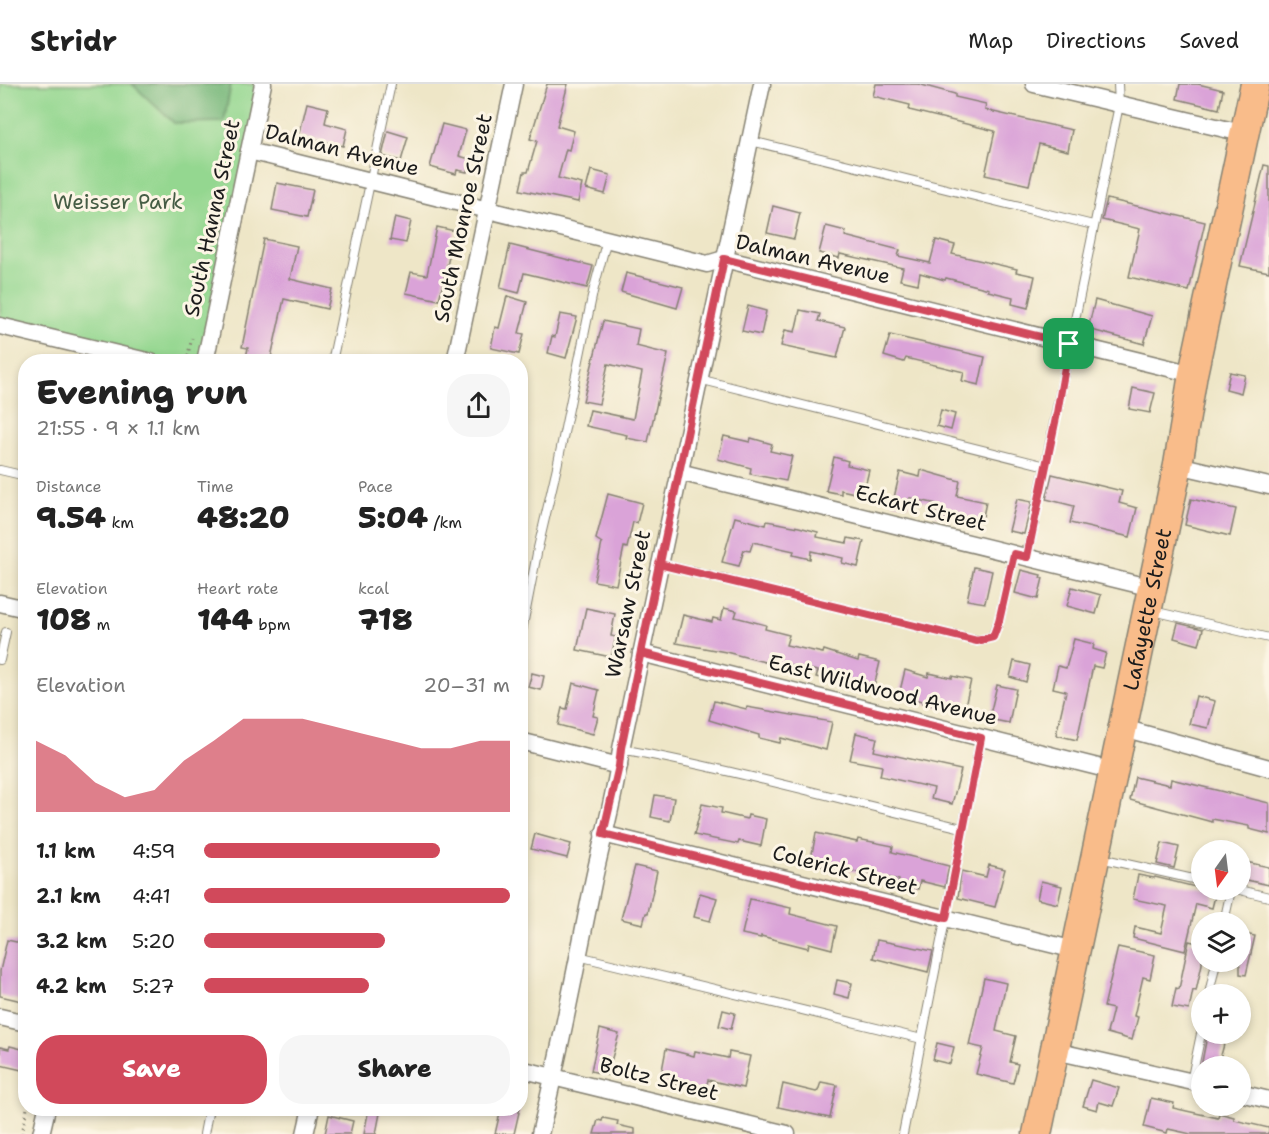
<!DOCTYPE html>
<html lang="en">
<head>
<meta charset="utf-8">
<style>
	:root { --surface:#fff; --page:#f6f6f6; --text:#222; --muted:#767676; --line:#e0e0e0; --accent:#d1495b }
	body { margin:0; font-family:"Shantell Sans",sans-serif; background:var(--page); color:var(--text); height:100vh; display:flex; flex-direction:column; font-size:22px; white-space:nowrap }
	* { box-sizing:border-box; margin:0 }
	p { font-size:20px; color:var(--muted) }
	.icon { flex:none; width:33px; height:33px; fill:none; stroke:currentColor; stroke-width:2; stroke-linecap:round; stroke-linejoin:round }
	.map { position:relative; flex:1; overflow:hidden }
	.panel { position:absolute; left:18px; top:270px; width:510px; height:762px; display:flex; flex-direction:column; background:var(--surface); border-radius:24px; box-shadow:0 3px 9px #0003 }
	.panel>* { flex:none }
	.needle { width:39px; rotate:194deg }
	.buttons { position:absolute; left:1191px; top:756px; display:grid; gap:12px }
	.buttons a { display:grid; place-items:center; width:60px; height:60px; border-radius:50%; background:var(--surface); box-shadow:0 3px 9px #0003; font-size:30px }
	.pin { position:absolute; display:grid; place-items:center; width:51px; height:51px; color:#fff; margin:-26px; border-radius:12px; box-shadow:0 3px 9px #0006 }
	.round { display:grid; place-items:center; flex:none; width:63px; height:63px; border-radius:24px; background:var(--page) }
	.summary { display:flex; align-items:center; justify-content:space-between; height:102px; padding:0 18px }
	h1 { font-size:33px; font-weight:800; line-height:45px }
	.stats { display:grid; grid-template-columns:repeat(3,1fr); gap:9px; height:102px; padding:6px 18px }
	.stats div { display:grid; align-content:center }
	.stats b { font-size:30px; font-weight:800 }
	.stats small { font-size:16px; font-weight:400 }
	.stats p { font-size:16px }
	.chart { height:168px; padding:12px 18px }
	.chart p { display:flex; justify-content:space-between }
	.chart svg { width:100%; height:108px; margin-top:6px; fill:var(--accent); opacity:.7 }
	.cta { display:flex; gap:12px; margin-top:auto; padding:12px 18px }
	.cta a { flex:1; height:69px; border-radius:24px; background:var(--accent); color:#fff; font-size:24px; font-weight:800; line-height:69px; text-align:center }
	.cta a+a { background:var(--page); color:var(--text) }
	ul { padding:0 18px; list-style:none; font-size:20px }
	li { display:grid; grid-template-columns:96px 72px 1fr; align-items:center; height:45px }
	li i { height:15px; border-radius:8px; background:var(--accent) }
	header { display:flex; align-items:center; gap:36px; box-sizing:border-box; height:84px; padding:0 30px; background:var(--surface); border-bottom:2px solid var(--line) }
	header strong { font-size:28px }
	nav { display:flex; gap:33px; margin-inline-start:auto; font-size:21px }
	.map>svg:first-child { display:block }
	.green { fill:#94d790; stroke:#587a56; stroke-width:1.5 }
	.forest { fill:#77b87a; stroke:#4a6a4b; stroke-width:1.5 }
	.building { fill:#daa3d8 }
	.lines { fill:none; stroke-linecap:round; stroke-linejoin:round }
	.lane-casing { stroke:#858172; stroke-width:10 }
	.street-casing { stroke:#858172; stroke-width:19 }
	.highway-casing { stroke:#858172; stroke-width:31 }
	.path { stroke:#858172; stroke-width:3; stroke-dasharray:1.5 4.5; stroke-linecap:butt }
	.lane { stroke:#fff; stroke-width:8 }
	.street { stroke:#fff; stroke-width:16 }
	.highway { stroke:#f9bc8a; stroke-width:28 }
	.route-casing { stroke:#fff; stroke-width:12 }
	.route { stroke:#d1495b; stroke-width:8 }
	.labels { text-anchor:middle; stroke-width:6; stroke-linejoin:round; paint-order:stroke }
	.street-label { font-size:21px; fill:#1c1c1c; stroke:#fcf5e5 }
	.park-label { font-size:21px; fill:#465d45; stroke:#fcf5e5 }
</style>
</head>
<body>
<header>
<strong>Stridr</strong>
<nav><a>Map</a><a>Directions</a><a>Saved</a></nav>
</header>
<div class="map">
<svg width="1269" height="1050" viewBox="0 0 1269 1050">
	<rect width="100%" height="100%" fill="#fcf5e5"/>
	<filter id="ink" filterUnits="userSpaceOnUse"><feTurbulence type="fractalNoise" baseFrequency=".0167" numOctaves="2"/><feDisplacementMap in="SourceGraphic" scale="12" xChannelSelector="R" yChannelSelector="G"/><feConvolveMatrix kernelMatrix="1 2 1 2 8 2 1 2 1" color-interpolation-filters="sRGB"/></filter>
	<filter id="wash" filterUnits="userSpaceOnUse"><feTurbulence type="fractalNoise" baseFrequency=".008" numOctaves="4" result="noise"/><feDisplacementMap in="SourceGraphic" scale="24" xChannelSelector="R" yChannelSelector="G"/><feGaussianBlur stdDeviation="1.35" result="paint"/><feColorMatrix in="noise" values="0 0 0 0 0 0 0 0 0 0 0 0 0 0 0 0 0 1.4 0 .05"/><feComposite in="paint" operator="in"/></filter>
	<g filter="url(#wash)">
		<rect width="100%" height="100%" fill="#eee6c7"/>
		<polygon class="green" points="0,0 263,0 205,277 151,277 0,242"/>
		<polygon class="forest" points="132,0 231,0 224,38 174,39"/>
		<g id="blocks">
			<g class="building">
				<polygon points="547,0 568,0 557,42 574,47 569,66 566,65 558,94 582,100 578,118 520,106 524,88 528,88 537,57 530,55"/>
				<polygon points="876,0 918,0 955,10 955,13 986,20 985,26 1072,46 1068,67 1039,60 1029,101 985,91 995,47 909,26 910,21 873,12"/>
				<polygon points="1180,0 1198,0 1223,6 1219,25 1177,15"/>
				<polygon points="307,19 328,24 325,39 347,45 343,62 299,52"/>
				<polygon points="442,40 466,46 459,72 470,75 467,88 457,86 456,90 430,83"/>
				<polygon points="388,47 408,53 401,77 382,72"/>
				<polygon points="1264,81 1269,82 1269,188 1240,182"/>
				<polygon points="591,86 610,91 605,110 586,105"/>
				<polygon points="277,99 313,106 307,133 272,126"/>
				<polygon points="1107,115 1205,138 1189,207 1129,193 1140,145 1102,136"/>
				<polygon points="773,122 800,129 794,155 767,149"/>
				<polygon points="395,133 411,137 406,159 390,156"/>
				<polygon points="826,142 846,147 845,152 900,166 898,172 930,179 936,156 955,161 952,170 1017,185 1016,188 1035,192 1028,224 1012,220 1013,213 988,207 989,205 946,194 945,196 920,189 918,200 900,196 903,184 840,170 839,174 819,169"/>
				<polygon points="437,143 455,147 439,216 406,209 411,188 427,191"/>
				<polygon points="264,155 297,162 290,195 332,205 327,225 284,215 270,278 245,278 248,264 242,263"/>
				<polygon points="510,161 593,182 587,204 524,189 519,209 500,204"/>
				<polygon points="626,189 683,203 677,224 621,208"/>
				<polygon points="507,212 527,218 519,249 524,250 519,270 491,264 495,243 499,244"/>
				<polygon points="1095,216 1152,232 1144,260 1088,245"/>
				<polygon points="748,222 766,227 761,251 742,247"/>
				<polygon points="800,226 820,230 818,237 845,243 837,274 781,262 785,246 795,248"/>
				<polygon points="560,230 577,233 566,274 548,269 552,252 555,253"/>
				<polygon points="603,237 639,245 636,262 668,270 648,358 626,354 627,351 586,342 590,326 633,335 642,288 608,280 599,320 583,317"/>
				<polygon points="890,251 985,273 979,301 962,297 964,288 906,274 904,278 884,272"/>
				<polygon points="1230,288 1245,291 1241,309 1226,305"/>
				<polygon points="1133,304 1155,309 1150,329 1129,325"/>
				<polygon points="941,326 955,330 951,346 937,342"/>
				<polygon points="724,352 750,358 751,354 772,360 770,367 792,372 786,397 750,390 751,384 718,375"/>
				<polygon points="834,373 848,377 847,381 869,386 865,403 861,402 859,410 841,406 841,410 826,407"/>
				<polygon points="921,386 960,397 957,412 986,418 982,437 953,430 951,435 935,431 937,420 910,414 908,421 893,418 900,388 920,393"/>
				<polygon points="1052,390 1122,407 1119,419 1137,424 1130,453 1070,439 1074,422 1046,415"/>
				<polygon points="608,410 642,419 637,439 633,438 627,464 624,463 616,501 594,497 602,459 596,455"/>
				<polygon points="1017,415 1032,418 1024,450 1009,447"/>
				<polygon points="1191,415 1236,425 1230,452 1185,441"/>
				<polygon points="735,433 766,441 767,437 799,443 818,448 817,453 847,459 848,454 864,457 858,483 842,479 843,474 811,467 810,475 793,471 794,467 753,458 750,467 744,466 739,482 722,478"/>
				<polygon points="974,483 992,487 985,519 967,516"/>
				<polygon points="1021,486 1041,491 1040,494 1043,494 1038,515 1015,509"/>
				<polygon points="1072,503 1101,511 1096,530 1067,522"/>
				<polygon points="586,524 615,530 611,552 616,553 611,573 577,566"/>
				<polygon points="724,524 737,527 735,533 766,541 765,545 789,551 786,561 823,569 824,566 858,577 859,573 880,578 873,607 816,593 818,587 781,579 780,582 726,568 676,559 683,531 712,538 713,534 721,536"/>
				<polygon points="1178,539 1203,545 1199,561 1174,554"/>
				<polygon points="1074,555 1094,560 1093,565 1106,569 1102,584 1093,582 1077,656 1056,651 1066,607 1053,604 1058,582 1066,584"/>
				<polygon points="1014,577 1030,581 1026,598 1010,593"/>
				<polygon points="905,586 928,593 929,589 952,594 952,592 971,596 964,627 922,619 922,617 899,611"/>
				<polygon points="532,589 544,592 541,606 528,603"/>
				<polygon points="573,599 599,606 593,632 598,633 593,650 558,641 562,624 567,625"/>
				<polygon points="997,601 1016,605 1009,639 989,635"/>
				<polygon points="1196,612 1215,617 1208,644 1189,640"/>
				<polygon points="714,617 746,625 747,623 832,638 826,666 781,654 780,659 759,654 759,651 709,636"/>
				<polygon points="856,649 877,654 874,667 961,686 952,720 931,715 934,704 880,692 882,682 850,676"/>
				<polygon points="1135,693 1170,701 1171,695 1269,719 1269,750 1249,745 1249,742 1212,735 1212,738 1130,716"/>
				<polygon points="655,711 674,714 670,737 651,733"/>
				<polygon points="702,720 722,724 721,729 747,735 748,731 766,735 761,762 739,757 738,760 694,751"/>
				<polygon points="816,749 857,758 858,755 893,762 892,768 949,782 945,803 920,797 918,805 898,800 899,796 861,787 861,789 831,782 831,784 810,780"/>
				<polygon points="535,750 571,760 567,774 531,765"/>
				<polygon points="1162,759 1179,763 1174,784 1157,780"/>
				<polygon points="1246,778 1269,783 1269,801 1242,795"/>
				<polygon points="989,781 1005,785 995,823 958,814 961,787 986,793"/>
				<polygon points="635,782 657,787 648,829 646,829 643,840 621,835"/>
				<polygon points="1138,791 1154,794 1155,793 1216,808 1212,824 1196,820 1185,867 1133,854 1135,843 1161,849 1167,822 1133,815"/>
				<polygon points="1041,797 1062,802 1058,820 1037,815"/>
				<polygon points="700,809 717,814 710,837 694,833"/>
				<polygon points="750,815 791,824 790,830 837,842 832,865 809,859 808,864 761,852 761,854 742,850"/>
				<polygon points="1240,849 1255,852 1246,891 1240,890"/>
				<polygon points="7,856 26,860 26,918 0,912 0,887"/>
				<polygon points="877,856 933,867 928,888 873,874"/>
				<polygon points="1189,857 1202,860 1202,880 1196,907 1193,906 1189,926 1172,923 1176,904 1179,905"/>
				<polygon points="1118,863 1155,871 1150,895 1143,893 1134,932 1138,933 1132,956 1107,949 1113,925 1104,923"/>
				<polygon points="984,894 1006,899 996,947 1016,952 1010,978 1018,980 1013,999 976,990 983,964 969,961"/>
				<polygon points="837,896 852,899 849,914 834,910"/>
				<polygon points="723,926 735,929 731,945 719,942"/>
				<polygon points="600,945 619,950 607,991 591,987"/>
				<polygon points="1207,952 1225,957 1218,982 1202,978"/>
				<polygon points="937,959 954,963 950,980 933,976"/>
				<polygon points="10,962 26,966 26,987 0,981 0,963 9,965"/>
				<polygon points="666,965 694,972 695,967 728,974 729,968 750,972 743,1004 708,996 705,1008 660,997"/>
				<polygon points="1091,996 1119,1004 1113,1022 1099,1018 1097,1026 1083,1022"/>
				<polygon points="821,998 837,1001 830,1034 778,1023 783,1000 816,1008 818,1007"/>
				<polygon points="1151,1014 1174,1019 1173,1024 1218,1034 1219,1029 1234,1033 1234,1036 1269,1044 1269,1050 1191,1050 1168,1045 1167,1049 1144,1043"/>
				<polygon points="369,1024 381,1024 376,1050 364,1050"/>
				<polygon points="501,1024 520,1024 514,1050 495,1050"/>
				<polygon points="329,1031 353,1037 350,1050 325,1050"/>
				<polygon points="603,1034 618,1037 617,1041 635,1045 635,1050 594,1050 598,1036 602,1037"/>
			</g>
		</g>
	</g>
	<g filter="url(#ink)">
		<use href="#blocks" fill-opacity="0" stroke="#858172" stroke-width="1.5"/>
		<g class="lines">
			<g class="lane-casing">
				<g id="lane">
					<polyline points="751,57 1093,141"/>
					<polyline points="332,278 391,0"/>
					<polyline points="699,295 1046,382"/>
					<polyline points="0,386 26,392"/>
					<path d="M1027,473c31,-151 60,-301 92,-452l-1,-21"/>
					<polyline points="660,480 977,557 992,553 999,537 1014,469"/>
					<polyline points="1153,527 1269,554"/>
					<polyline points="520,557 538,464 557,383 593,208 607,155"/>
					<polyline points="0,576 6,548"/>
					<path d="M621,665c115,21 227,53 341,79"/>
					<polyline points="1100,774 1202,797"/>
					<polyline points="1240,806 1269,813"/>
					<polyline points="1224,838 1231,806"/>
					<polyline points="578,872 922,955"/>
					<polyline points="1209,910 1216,878"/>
					<polyline points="1191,998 1202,945"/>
					<polyline points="204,1050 209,1024"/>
					<polyline points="903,1050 981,654"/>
				</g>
			</g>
			<g class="street-casing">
				<g id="street">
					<polyline points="1034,0 1246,50"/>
					<polyline points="249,67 707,180 724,175 1193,290"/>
					<polyline points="0,242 151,278"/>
					<polyline points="205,278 263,0"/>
					<polyline points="455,278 514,0"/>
					<polyline points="1178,381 1269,402"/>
					<polyline points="679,388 1152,504"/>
					<polyline points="0,519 26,525"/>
					<polyline points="641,569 1114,687"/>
					<polyline points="1123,644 1269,684"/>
					<polyline points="520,657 619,682"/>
					<polyline points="603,750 1075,866"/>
					<polyline points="0,933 26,939"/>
					<polyline points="1055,967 1202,1000"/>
					<polyline points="520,985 787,1050"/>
					<polyline points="1240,1009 1269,1016"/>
					<polyline points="41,1050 47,1024"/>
					<polyline points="305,1050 311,1024"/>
					<path d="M540,1050c20,-83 36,-167 53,-251 9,-44 23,-89 28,-134l141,-665"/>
				</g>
			</g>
			<g class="highway-casing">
				<g id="highway">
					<path id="s1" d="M1037,1050l141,-669 15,-91 62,-290"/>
				</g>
			</g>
			<g class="path">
				<polyline points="220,119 227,84"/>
				<polyline points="186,278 192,254"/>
				<polyline points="22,1050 27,1024"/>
			</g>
			<use href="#lane" class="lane"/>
			<use href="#street" class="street"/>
			<use href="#highway" class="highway"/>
		</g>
	</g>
	<g class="lines" filter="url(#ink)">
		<g class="route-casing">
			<polyline id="route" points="1069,260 724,175 641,569 981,654 946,834 603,750 619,682 621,664 659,480 977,557 993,553 999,537 1014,470 1027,473 1057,329 1069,260"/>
		</g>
		<use href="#route" class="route"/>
	</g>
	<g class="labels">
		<g class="street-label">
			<text transform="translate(342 66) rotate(14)" y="7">Dalman Avenue</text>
			<text transform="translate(212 134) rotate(-78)" y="7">South Hanna Street</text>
			<text transform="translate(463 134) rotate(-78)" y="7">South Monroe Street</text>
			<text transform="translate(813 175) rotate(13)" y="7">Dalman Avenue</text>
			<text transform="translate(921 424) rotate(14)" y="7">Eckart Street</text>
			<text transform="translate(628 520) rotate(-78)" y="7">Warsaw Street</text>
			<text dy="7" stroke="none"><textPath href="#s1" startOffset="536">Lafayette Street</textPath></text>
			<text transform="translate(883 606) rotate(14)" y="7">East Wildwood Avenue</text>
			<text transform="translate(845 786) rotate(14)" y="7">Colerick Street</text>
			<text transform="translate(659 995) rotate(14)" y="7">Boltz Street</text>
		</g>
		<g class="park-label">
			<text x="118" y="125">Weisser Park</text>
		</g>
	</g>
</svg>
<div class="buttons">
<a><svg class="needle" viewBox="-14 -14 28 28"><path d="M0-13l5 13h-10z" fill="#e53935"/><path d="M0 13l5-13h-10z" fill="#767676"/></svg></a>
<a><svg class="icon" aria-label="layers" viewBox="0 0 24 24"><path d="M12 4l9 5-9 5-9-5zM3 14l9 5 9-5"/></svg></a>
<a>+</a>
<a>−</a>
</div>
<div class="pin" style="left:1069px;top:260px;background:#1e9e55"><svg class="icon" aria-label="arrive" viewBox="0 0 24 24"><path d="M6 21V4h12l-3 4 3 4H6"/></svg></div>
<section class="panel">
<div class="summary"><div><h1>Evening run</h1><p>21:55 · 9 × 1.1 km</p></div><a class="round"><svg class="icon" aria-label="share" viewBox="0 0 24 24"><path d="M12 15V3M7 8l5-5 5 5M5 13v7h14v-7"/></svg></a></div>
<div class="stats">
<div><p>Distance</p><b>9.54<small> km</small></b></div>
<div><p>Time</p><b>48:20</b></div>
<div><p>Pace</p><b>5:04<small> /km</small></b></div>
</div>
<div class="stats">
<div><p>Elevation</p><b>108<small> m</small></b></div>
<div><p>Heart rate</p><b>144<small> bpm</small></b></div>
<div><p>kcal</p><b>718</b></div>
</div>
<div class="chart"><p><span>Elevation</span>20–31 m</p>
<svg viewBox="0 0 160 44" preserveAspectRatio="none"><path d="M0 44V15L10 21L20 32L30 38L40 35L50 23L60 15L70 6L80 6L90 6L100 9L110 12L120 15L130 18L140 18L150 15L160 15V44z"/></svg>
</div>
<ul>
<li><b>1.1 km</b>4:59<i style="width:77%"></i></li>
<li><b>2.1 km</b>4:41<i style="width:100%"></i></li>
<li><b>3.2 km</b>5:20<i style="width:59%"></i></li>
<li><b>4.2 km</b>5:27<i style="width:54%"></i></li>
</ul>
<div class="cta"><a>Save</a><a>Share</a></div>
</section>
</div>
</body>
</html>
